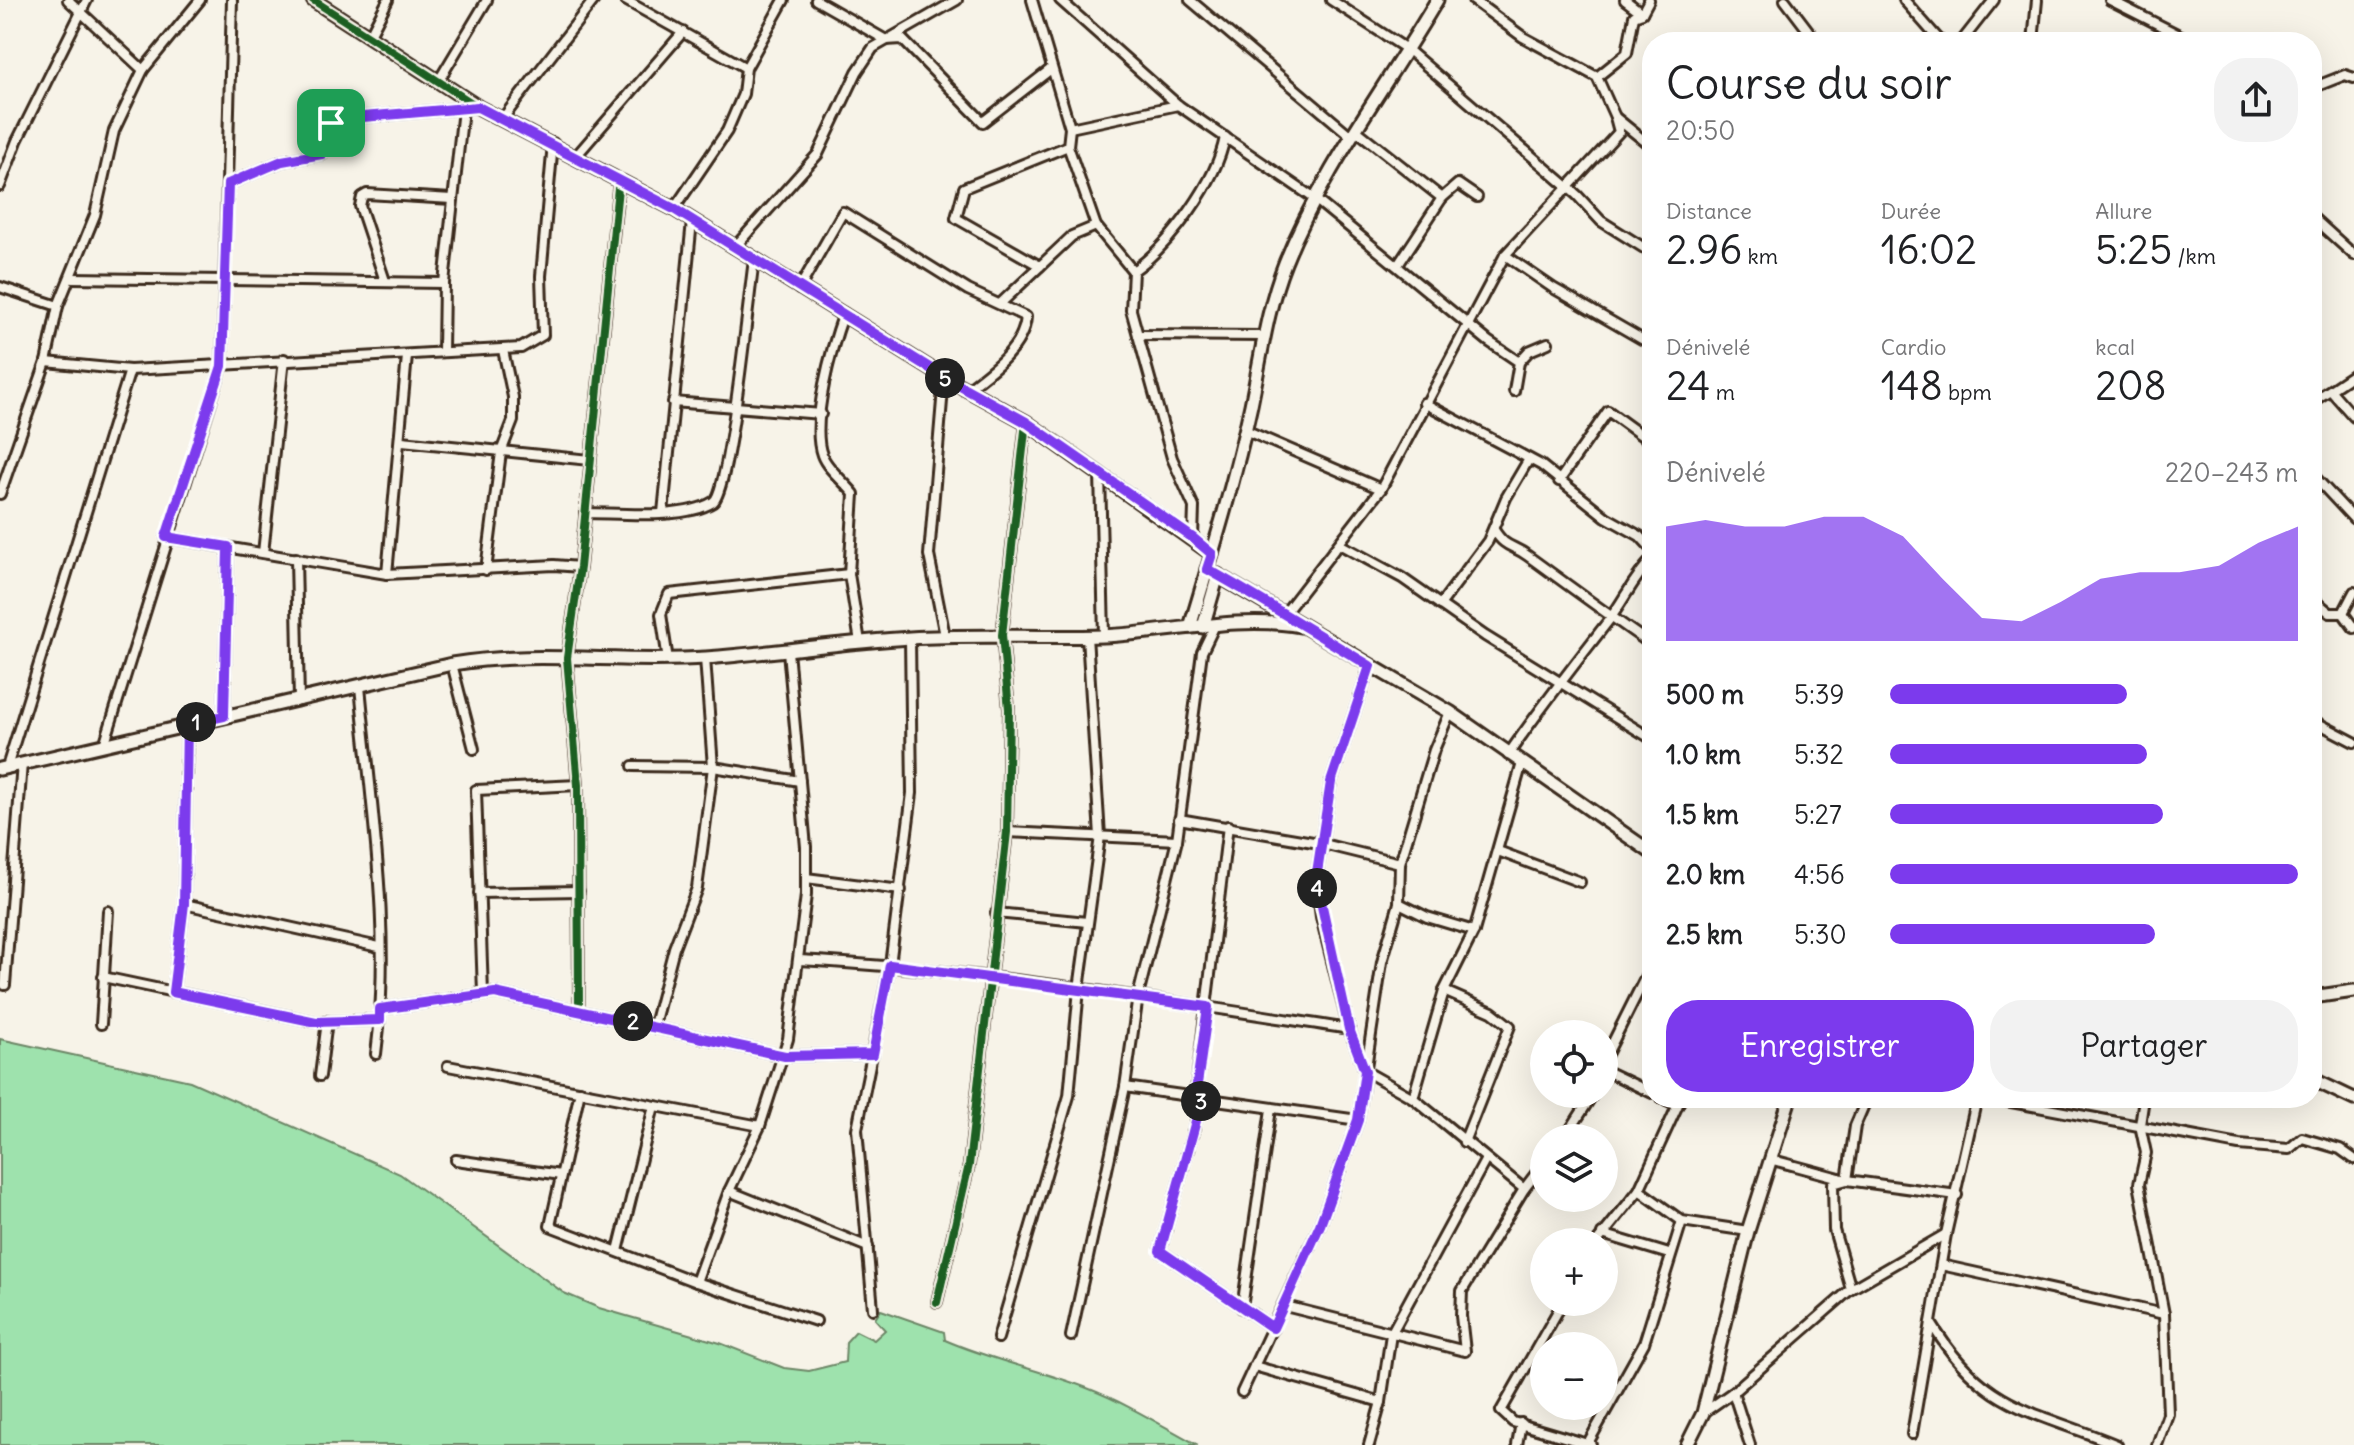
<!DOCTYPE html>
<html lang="fr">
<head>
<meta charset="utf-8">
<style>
	:root { --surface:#fff; --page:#f2f2f2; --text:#202124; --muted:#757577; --accent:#7c3aed }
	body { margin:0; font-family:Delius,sans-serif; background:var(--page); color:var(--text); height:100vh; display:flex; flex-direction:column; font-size:30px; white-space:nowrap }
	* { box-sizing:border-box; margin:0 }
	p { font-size:26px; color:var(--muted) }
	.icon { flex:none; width:44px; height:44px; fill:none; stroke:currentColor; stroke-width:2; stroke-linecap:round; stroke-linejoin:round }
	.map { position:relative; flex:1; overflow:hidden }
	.panel { position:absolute; left:1642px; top:32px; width:680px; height:1076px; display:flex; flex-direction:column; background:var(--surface); border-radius:32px; box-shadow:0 8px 32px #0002 }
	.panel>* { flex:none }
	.fabs { position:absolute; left:1530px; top:1020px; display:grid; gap:16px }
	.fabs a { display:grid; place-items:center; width:88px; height:88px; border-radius:50%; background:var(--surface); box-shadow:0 8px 32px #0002; font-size:40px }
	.pin { position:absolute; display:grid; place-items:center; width:68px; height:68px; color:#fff; margin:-34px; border-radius:16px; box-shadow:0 4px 12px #0006 }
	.km { position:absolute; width:40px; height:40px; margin:-20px; border-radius:50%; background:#222; color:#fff; font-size:22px; line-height:40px; text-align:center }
	.round { display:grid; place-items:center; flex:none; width:84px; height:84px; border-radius:32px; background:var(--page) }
	.overview { display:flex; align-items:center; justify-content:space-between; height:136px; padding:0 24px }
	h1 { font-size:44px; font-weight:600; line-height:60px }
	.metrics { display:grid; grid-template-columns:repeat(3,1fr); gap:12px; height:136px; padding:8px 24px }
	.metrics div { display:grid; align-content:center }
	.metrics b { font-size:40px; font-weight:600 }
	.metrics small { font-size:22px; font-weight:400 }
	.metrics p { font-size:22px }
	.chart { height:224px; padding:16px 24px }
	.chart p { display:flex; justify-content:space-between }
	.chart svg { width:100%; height:144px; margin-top:8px; fill:var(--accent); opacity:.7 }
	.button { display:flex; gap:16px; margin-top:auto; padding:16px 24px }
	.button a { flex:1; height:92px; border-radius:32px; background:var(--accent); color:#fff; font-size:32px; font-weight:600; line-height:92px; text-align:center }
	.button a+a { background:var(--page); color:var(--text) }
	ul { padding:0 24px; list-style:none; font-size:26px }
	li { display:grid; grid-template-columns:128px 96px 1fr; align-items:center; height:60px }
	li i { height:20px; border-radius:10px; background:var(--accent) }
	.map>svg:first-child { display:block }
	.green { fill:#9ee2ad; stroke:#6c8666; stroke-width:2 }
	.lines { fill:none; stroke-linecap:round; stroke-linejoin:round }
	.street-casing { stroke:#3b2a1e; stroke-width:14 }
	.secondary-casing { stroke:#3b2a1e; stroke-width:17 }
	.street { stroke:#f7f3e8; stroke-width:8 }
	.secondary { stroke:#f7f3e8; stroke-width:11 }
	.cycleway-casing { stroke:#f7f3e8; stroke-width:13 }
	.cycleway { stroke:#1b5e20; stroke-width:8 }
	.route-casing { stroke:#fff; stroke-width:16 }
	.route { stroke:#7c3aed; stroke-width:10 }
</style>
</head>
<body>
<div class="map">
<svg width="2354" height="1445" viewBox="0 0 2354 1445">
	<rect width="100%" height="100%" fill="#f7f3e8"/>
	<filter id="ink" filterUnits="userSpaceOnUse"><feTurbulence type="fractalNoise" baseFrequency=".0125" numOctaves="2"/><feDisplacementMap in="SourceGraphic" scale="16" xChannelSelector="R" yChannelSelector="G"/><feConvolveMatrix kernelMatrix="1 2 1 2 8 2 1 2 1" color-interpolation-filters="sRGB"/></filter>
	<g filter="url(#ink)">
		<path class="green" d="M0,1039l190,42 210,93 164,119 35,15 121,35 64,25 25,3 36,-9 1,-20 10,-11 18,9 11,-10 -10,-11 6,-9 63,22 1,8c46,20 95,30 142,48 39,15 74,37 111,57h-1198z"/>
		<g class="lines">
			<g class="street-casing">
				<g id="street">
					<polyline points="68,0 143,70"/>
					<polyline points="625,0 746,68"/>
					<polyline points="816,0 886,40 902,39 983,122 1051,69"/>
					<polyline points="1032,0 1070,128 1068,146 1096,226 1133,271 1131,310 1172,458 1194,507 1193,538"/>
					<polyline points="1060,0 1178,105 1315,199 1488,341 1519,362 1514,391"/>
					<polyline points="1190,0 1351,136"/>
					<polyline points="1331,0 1408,50 1577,195 1601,221 1652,253"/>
					<polyline points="1473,0 1523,37 1597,77 1615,117 1652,147"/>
					<polyline points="1625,0 1642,13"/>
					<polyline points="1785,0 1817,42"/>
					<polyline points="1904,0 1941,42"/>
					<polyline points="2110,0 2193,42"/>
					<polyline points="370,35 388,0"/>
					<polyline points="1961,42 1994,0"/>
					<polyline points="2033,42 2037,0"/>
					<polyline points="1597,77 1627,53 1634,16 1642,13 1649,0"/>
					<polyline points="438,82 487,0"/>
					<polyline points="2312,88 2345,75 2354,78"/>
					<polyline points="503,118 594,0"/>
					<polyline points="1070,128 1178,105"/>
					<polyline points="1356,130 1442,198 1398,265"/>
					<polyline points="577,155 683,32"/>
					<polyline points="228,184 282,161 322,154 326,128 340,119 478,107"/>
					<polyline points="0,186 17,141 87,0"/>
					<polyline points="1442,198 1458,184 1477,197"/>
					<polyline points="674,209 727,131 743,94 746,68 784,0"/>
					<polyline points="2312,217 2354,255"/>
					<polyline points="734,248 818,154 857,72 873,48 957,0"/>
					<polyline points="1505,255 1553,288 1652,345"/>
					<polyline points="1040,266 956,218 964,188 1068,146"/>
					<path d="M1133,271c37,-26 84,-90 92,-134"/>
					<polyline points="71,278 444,283"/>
					<polyline points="385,281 360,206 362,197 367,194 452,199"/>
					<polyline points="0,287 58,306"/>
					<path d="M799,289l44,-77 125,78 58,27c-2,31 -36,55 -60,73"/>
					<polyline points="1001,303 1072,236 1096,226"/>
					<path d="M844,313c-12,33 -34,110 -22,142 5,14 23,27 32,39l-5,80 11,68"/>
					<polyline points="1138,335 1263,336"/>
					<polyline points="443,352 444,283 463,109"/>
					<polyline points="46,362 130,370 521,348 543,335 541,276 553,143"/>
					<polyline points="1519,362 1529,351 1548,343"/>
					<polyline points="944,377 929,555 945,636"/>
					<polyline points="2332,392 2354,417"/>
					<polyline points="673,402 821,414"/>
					<polyline points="2312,402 2354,374"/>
					<polyline points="1424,403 1541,465 1606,517 1640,536 1652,549"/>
					<polyline points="1245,430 1381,489"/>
					<polyline points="402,441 590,460"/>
					<polyline points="1100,473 1104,636"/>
					<polyline points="2312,474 2354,519"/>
					<polyline points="1559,481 1608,411 1652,443"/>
					<polyline points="0,494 46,362 58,306 95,215 114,131 143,70 200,0"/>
					<path d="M585,513c34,0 99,7 128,-11 17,-11 36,-209 41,-242"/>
					<polyline points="663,513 692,221"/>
					<path d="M1494,530c12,19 18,14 34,26 41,30 82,60 124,89"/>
					<polyline points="166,537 387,574 554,565 580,567"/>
					<polyline points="1341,545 1402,578 1485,636 1652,739"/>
					<polyline points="263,553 284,359"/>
					<polyline points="296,558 299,701"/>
					<polyline points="486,570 501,452 513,421 513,397 503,350"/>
					<polyline points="387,574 407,356"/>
					<polyline points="2312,598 2330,613 2343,613"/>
					<polyline points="1440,605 1488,541 1506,498 1529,459"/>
					<polyline points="1285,613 1381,489 1505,255 1619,132 1615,117"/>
					<polyline points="2343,613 2354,592"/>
					<polyline points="2343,613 2354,628"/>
					<polyline points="668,660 661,614 669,594 849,574"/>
					<polyline points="452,664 474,749"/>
					<polyline points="1370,666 1331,782 1316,879 1321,917 1349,1029 1365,1071 1413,1098 1524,1189"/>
					<path d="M360,686c11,121 32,247 16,368"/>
					<polyline points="224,716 228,547"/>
					<polyline points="2312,720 2354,742"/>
					<polyline points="105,742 222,366 232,0"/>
					<path d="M1508,755c32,-47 66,-90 101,-135 16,-21 23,-40 43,-61"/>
					<polyline points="633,766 713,767 800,781"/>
					<polyline points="7,767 130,370"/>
					<polyline points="1179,819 1319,843 1400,863"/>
					<polyline points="1007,832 1177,840"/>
					<polyline points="1498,851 1580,882"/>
					<polyline points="806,878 901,890"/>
					<polyline points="479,893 579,891"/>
					<polyline points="1399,903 1427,917 1474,931"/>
					<polyline points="184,904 379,947"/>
					<polyline points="996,913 1087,922"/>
					<path d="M799,960c184,10 368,41 550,69"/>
					<polyline points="103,977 316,1022 380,1020"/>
					<polyline points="5,985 22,763"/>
					<polyline points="1444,991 1492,1012 1510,1026 1464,1142"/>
					<polyline points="173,992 184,904 187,724"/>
					<polyline points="483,993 476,790 578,785"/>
					<polyline points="380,1009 495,993 785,1056 873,1054"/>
					<polyline points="579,1011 578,785 567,658 580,567 619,179"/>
					<polyline points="101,1024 108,911"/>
					<polyline points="654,1025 674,948 697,888 713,767 705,658"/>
					<polyline points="1604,1060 1652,964"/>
					<polyline points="448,1066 760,1126"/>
					<polyline points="1604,1070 1652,1093"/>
					<polyline points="320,1076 327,1021"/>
					<polyline points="1125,1087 1358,1120"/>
					<polyline points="580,1091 550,1226 696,1282 816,1321"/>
					<polyline points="1195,1098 1228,826"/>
					<polyline points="1413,1098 1444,991 1474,931 1522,763"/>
					<polyline points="1662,1098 1677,1105"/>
					<polyline points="1990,1098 2239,1145 2289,1149 2302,1138 2340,1149 2354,1159"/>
					<polyline points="2144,1098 2140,1125 2146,1153 2139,1184 2164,1314 2168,1414 2157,1445"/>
					<polyline points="1202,1099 1160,1251 1273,1328"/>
					<polyline points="1565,1138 1593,1094"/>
					<polyline points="456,1160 561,1175"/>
					<polyline points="1773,1160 1847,1180 1957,1195"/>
					<polyline points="1639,1190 1682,1221 1748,1231"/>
					<polyline points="729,1191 868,1247"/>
					<polyline points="1602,1234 1669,1254"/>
					<polyline points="1597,1242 1639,1190 1681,1098"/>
					<polyline points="618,1251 654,1106"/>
					<polyline points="1941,1265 2164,1314"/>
					<polyline points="696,1282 729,1191 760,1126 788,1039 806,895 806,847 788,651"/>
					<polyline points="1851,1289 1834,1230 1833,1184 1847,1180 1855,1126 1867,1098"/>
					<polyline points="937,1302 969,1165 1007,832 1009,709 1002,635 1026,422"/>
					<polyline points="1563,1302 1501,1411 1513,1422 1591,1445"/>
					<polyline points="1285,1306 1465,1351 1461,1316 1462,1291 1524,1189 1544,1163"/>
					<polyline points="1242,1308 1271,1109"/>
					<polyline points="873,1309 857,1129 890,965 912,793 910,638"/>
					<path d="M1931,1323c53,87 99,86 186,122"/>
					<polyline points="1071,1336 1125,1087 1138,996 1177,840 1202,652 1214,627"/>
					<polyline points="998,1338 1069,1096 1079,989 1100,836 1087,636"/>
					<polyline points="1254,1366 1381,1402"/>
					<polyline points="1242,1392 1320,1225 1358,1120 1382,962 1399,903 1400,863 1434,750 1450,712"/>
					<polyline points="1733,1392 1750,1445"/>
					<polyline points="1703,1413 1733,1392 1851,1289 1946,1234"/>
					<polyline points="1912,1434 1946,1234 1977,1098"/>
					<polyline points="1588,1443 1644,1343 1682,1221"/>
					<polyline points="1369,1445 1381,1402 1391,1334 1486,1159"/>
					<polyline points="1517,1445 1521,1423"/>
				</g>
			</g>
			<g class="secondary-casing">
				<g id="secondary">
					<polyline points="313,0 478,107 674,209 944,377 1026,422 1212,554"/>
					<polyline points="1207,569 1450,712 1652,853"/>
					<path d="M1190,627c22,-73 45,-148 61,-222 10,-48 16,-97 34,-142 38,-94 101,-176 152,-263"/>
					<polyline points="1203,627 1218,575"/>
					<path d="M0,769l452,-105c84,-14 169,0 254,-6 68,-5 136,-16 204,-20 65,-4 129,0 193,-2 68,-3 131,-21 198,-10"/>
					<polyline points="2312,997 2354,991"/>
					<polyline points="2312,1079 2354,1099"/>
					<polyline points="1687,1445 1703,1413 1748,1231 1790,1098"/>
				</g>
			</g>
			<use href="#street" class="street"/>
			<use href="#secondary" class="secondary"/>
			<g class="cycleway-casing">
				<g id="cycleway">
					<polyline points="313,0 478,107 674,209 944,377 1026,422 1212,554"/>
					<polyline points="579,1011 578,785 567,658 580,567 619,178"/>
					<polyline points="937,1302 969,1165 1007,832 1009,709 1002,635 1026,422"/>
				</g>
			</g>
			<use href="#cycleway" class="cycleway"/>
		</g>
	</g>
	<g class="lines" filter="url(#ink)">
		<g class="route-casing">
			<path id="route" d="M478,107l196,102 270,168 82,45 167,116 19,16 -5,15c56,31 109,65 163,97l-39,116 -15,97 33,150 16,42 -7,49 -38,105 -47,103 -113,-77 42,-152 -7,-1 13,-91 -318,-42 -17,89 -88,2 -290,-63 -115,16v11l-64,2 -143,-30 11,-88 3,-180 37,-8 4,-169 -62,-10 56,-171 6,-182 54,-23 40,-7 4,-26 14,-9z"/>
		</g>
		<use href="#route" class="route"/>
	</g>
</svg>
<div class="fabs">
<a><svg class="icon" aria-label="locate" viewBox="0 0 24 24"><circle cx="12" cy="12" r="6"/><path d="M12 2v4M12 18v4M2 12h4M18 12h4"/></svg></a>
<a><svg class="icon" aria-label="layers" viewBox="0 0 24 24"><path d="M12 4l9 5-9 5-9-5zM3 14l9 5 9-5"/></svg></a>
<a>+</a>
<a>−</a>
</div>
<div class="pin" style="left:331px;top:123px;background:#1e9e55"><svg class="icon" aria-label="arrive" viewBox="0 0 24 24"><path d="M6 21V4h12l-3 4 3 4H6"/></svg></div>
<b class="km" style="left:196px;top:722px">1</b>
<b class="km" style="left:633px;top:1021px">2</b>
<b class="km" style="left:1201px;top:1101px">3</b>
<b class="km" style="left:1317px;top:888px">4</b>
<b class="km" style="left:945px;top:378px">5</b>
<section class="panel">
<div class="overview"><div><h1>Course du soir</h1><p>20:50</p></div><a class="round"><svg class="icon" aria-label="share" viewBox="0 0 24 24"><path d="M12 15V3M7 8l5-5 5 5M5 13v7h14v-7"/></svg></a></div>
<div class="metrics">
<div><p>Distance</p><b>2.96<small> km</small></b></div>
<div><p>Durée</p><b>16:02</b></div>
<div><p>Allure</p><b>5:25<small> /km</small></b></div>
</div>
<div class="metrics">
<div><p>Dénivelé</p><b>24<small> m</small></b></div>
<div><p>Cardio</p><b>148<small> bpm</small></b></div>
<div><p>kcal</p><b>208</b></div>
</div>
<div class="chart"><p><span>Dénivelé</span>220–243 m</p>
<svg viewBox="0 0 160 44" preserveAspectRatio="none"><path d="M0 44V9L10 7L20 9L30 9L40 6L50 6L60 12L70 25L80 37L90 38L100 32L110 25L120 23L130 23L140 21L150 14L160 9V44z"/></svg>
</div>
<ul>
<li><b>500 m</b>5:39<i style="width:58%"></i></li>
<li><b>1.0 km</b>5:32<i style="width:63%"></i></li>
<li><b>1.5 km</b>5:27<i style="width:67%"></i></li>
<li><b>2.0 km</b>4:56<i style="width:100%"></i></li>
<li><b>2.5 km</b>5:30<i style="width:65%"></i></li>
</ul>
<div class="button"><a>Enregistrer</a><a>Partager</a></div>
</section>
</div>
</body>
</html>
